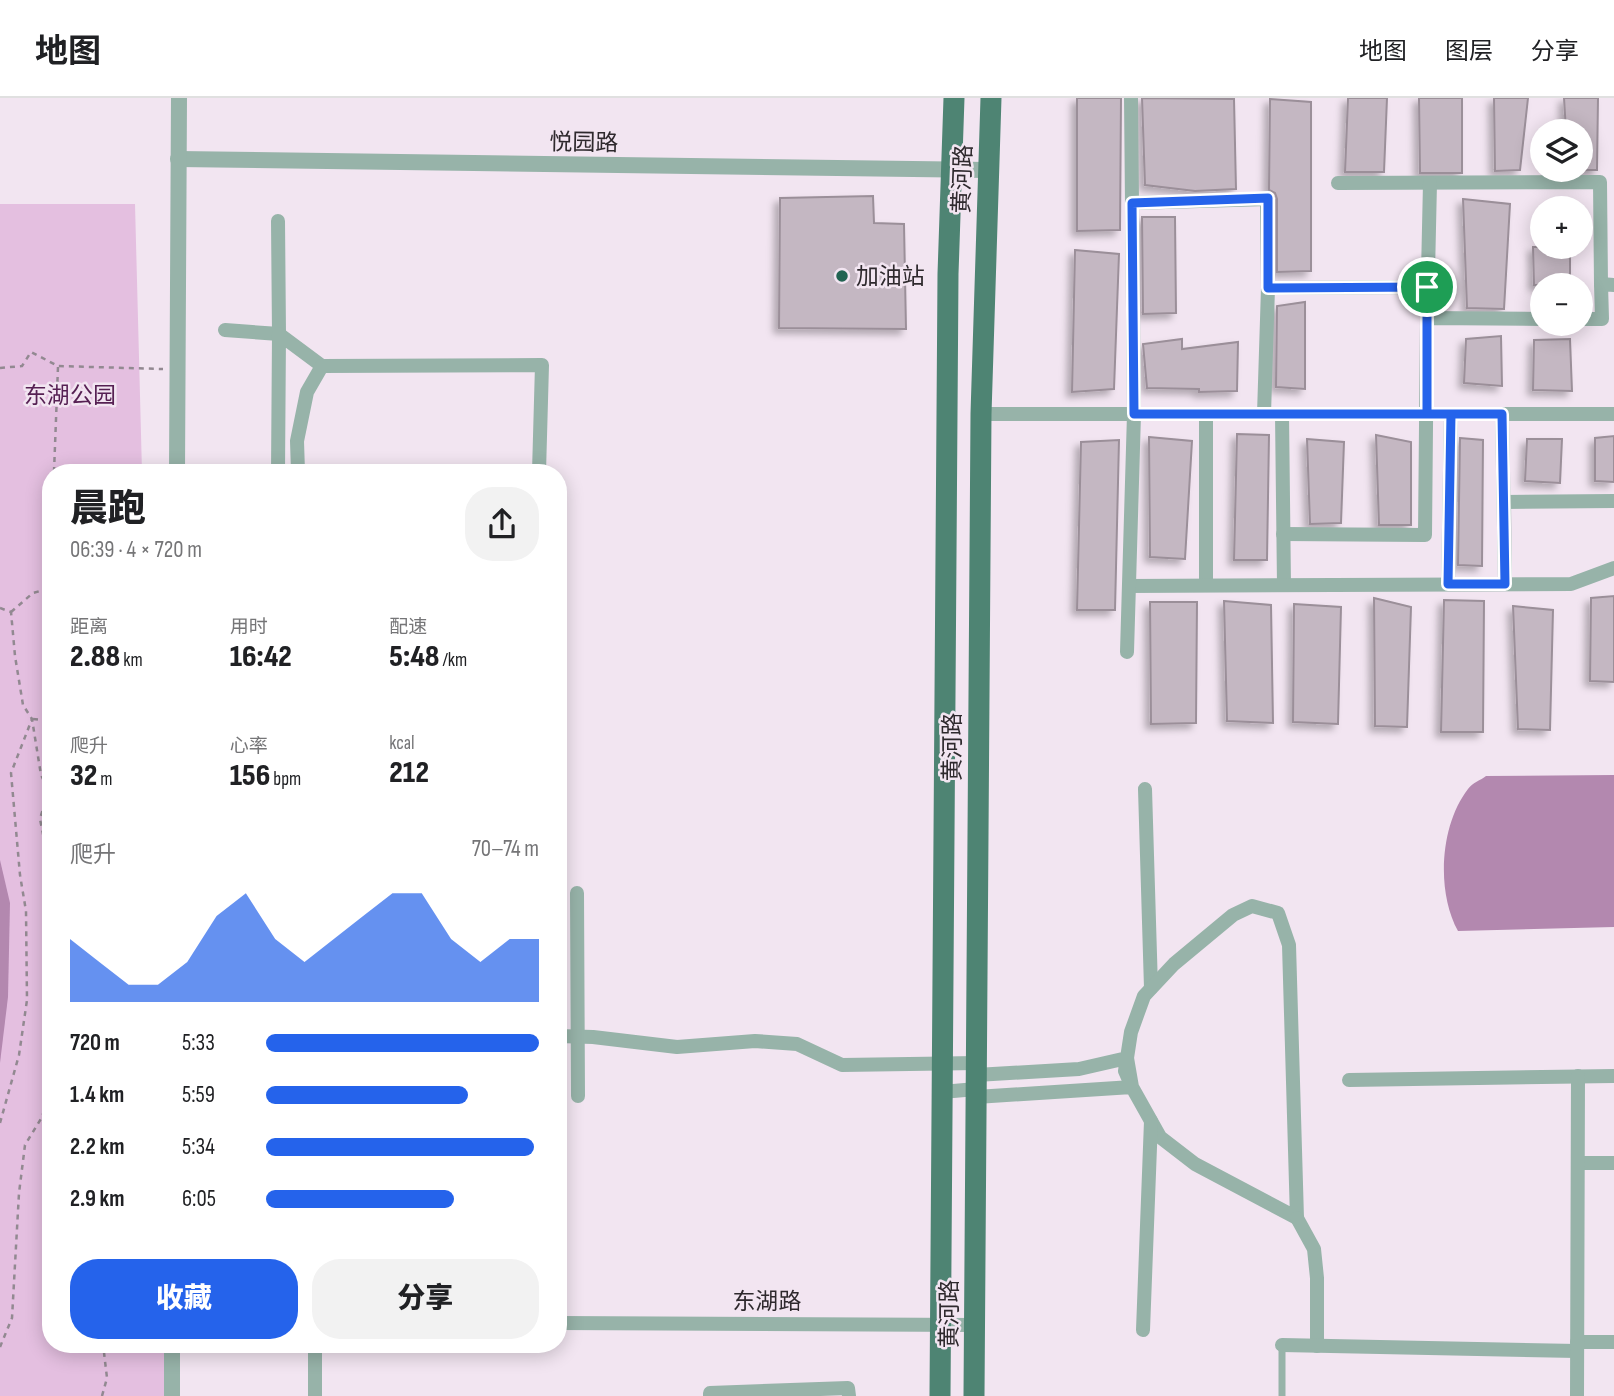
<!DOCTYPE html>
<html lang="zh">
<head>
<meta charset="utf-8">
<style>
	:root { --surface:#fff; --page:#f2f2f2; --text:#202124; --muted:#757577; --line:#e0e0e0; --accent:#2563eb }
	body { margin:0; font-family:"Sofia Sans Condensed","Noto Sans SC",sans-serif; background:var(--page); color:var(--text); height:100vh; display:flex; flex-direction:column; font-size:26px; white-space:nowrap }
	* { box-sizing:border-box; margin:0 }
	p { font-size:23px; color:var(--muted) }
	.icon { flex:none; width:38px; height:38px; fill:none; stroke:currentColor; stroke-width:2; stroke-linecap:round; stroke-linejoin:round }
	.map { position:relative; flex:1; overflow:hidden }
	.drawer { position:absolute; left:42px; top:366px; width:525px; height:889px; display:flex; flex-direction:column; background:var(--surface); border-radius:28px; box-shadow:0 4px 18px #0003 }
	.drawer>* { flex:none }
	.tools { position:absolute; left:1530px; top:21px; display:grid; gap:14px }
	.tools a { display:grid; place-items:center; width:63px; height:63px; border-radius:50%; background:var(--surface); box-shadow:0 4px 18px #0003; font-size:35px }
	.pin { position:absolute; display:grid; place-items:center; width:60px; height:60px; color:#fff; margin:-30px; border:4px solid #fff; border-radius:50%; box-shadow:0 2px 7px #0007 }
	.round { display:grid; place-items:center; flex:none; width:74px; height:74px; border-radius:28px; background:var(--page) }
	.summary { display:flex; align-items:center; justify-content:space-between; height:119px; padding:0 28px }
	h1 { font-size:38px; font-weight:800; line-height:52px }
	.metrics { display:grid; grid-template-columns:repeat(3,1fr); gap:10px; height:119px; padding:7px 28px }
	.metrics div { display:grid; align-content:center }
	.metrics b { font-size:30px; font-weight:800 }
	.metrics small { font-size:19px; font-weight:400 }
	.metrics p { font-size:19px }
	.chart { height:196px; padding:14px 28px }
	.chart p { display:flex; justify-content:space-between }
	.chart svg { width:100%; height:126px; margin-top:7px; fill:var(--accent); opacity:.7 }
	.cta { display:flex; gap:14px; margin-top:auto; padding:14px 28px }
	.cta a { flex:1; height:80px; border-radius:28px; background:var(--accent); color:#fff; font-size:28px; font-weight:800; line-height:80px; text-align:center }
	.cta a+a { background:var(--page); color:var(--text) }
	ul { padding:0 28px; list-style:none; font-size:23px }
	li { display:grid; grid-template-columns:112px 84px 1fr; align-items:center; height:52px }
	li i { height:18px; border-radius:9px; background:var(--accent) }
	header { display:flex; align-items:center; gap:42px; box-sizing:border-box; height:98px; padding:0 35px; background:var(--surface); border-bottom:2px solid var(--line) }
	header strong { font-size:33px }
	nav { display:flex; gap:38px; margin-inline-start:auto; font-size:24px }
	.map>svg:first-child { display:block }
	.green { fill:#e4bfe0 }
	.water { fill:#b388af }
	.building { fill:#c4b7c2; stroke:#9b8f99; stroke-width:2; filter:url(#shadow) }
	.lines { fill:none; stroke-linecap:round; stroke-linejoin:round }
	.path { stroke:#928991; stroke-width:2.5; stroke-dasharray:5 5; stroke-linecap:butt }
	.service { stroke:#97b3a9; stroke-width:7 }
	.minor { stroke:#97b3a9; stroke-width:14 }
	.tertiary { stroke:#97b3a9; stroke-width:16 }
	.primary { stroke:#4e8473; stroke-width:21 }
	.route-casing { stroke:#fff; stroke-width:14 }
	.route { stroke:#2563eb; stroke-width:9 }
	.poi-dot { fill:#226452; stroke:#f2e5f1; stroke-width:2.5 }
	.labels { text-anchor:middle; stroke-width:5; stroke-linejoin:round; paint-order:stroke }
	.street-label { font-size:23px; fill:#2e292d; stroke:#f2e5f1 }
	.poi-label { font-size:23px; fill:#2e292d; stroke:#f2e5f1; text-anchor:start }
	.park-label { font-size:23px; fill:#562053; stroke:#f2e5f1 }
</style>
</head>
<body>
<header>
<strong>地图</strong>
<nav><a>地图</a><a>图层</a><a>分享</a></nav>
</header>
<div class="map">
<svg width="1614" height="1298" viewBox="0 0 1614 1298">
	<defs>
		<filter id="shadow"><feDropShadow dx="-5" dy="5" stdDeviation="3.5" flood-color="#0004"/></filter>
	</defs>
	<rect width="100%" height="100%" fill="#f2e5f1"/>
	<polygon class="green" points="0,106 135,106 142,374 51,374 51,1246 167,1246 168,1298 0,1298"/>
	<g class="water">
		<path d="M1614,677v152l-156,4c-22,-40 -18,-106 10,-142 4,-6 13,-9 18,-13z"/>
		<polygon points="0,762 10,805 8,899 0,965"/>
	</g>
	<g class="building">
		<polygon points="1077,0 1121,0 1120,132 1077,133"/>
		<polygon points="1142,0 1234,1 1236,91 1195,93 1145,87"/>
		<polygon points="1348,0 1387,0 1384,74 1345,74"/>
		<polygon points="1419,0 1462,0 1462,75 1420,75"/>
		<polygon points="1494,0 1528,0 1520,72 1495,73"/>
		<polygon points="1564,0 1598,0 1597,72 1580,72 1580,33 1566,33"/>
		<polygon points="1270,1 1311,4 1311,173 1277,174 1277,101 1275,95 1269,92"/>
		<polygon points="873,98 874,125 904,126 906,231 779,230 780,100"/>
		<polygon points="1463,101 1510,106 1504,211 1467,210"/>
		<polygon points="1142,119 1175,119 1176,215 1143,216"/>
		<polygon points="1533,149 1570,149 1570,187 1534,187"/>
		<polygon points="1075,152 1119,156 1114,291 1072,294"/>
		<polygon points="1305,204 1305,291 1276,289 1277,208"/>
		<polygon points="1501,238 1502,288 1464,285 1466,241"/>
		<polygon points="1182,241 1182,251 1238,244 1237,293 1199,294 1199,291 1147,290 1143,246"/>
		<polygon points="1570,241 1572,293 1533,292 1534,242"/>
		<polygon points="1237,336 1269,337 1267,462 1234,462"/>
		<polygon points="1376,337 1411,344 1411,427 1379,427"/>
		<polygon points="1614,338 1614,384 1595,383 1595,340"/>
		<polygon points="1149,339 1192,343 1185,461 1150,459"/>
		<polygon points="1460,340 1483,342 1482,468 1458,467"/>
		<polygon points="1307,341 1344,344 1341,425 1310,426"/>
		<polygon points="1527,341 1562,341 1560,385 1525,383"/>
		<polygon points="1119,342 1115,512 1077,512 1081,344"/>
		<polygon points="1614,498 1614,584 1590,583 1591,500"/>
		<polygon points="1374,500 1411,509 1407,629 1375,628"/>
		<polygon points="1444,502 1484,503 1483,634 1441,634"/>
		<polygon points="1224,503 1271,507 1273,625 1227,623"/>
		<polygon points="1150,504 1197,504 1196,625 1151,626"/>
		<polygon points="1294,506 1341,509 1338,626 1293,624"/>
		<polygon points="1513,508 1553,512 1550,632 1518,631"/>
	</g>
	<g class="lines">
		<g class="path">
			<polyline points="0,270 22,268 31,254 58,268 163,271"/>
			<polyline points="54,374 58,269"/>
			<polyline points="50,491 51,454"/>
			<polyline points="0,510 11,514 15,558 23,607 32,621 41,677 51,697"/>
			<polyline points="11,514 33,495 51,490"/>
			<polyline points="33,621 51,623"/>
			<polyline points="48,694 40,721 51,776"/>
			<polyline points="0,1025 19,957 27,902 26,813 20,777 11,675 32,621"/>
			<polyline points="0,1249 12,1220 19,1095 25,1047 42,1019 51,991"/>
			<polyline points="102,1298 107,1280 103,1246"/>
		</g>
		<polyline class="service" points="1282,1298 1282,1247"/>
		<g class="minor">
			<polyline points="1338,85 1600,84 1601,186"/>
			<polyline points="1132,105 1267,101 1268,190 1427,189"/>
			<polyline points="1427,220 1430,85"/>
			<polyline points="1580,221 1602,221 1601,186 1614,187"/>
			<polyline points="225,232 279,236 278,123"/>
			<polyline points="981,316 1614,316"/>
			<polyline points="1264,316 1268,190"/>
			<polyline points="1282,316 1284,487"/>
			<polyline points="1502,316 1505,486 1504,404 1614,403"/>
			<polyline points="278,374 279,236 322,268"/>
			<polyline points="298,374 297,343 307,294 322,268 542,267 539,374"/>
			<polyline points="1283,436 1425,437 1427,220 1542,221"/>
			<polyline points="1448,486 1451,316"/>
			<polyline points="1206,487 1206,316"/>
			<polyline points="1129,488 1571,486 1614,470"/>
			<polyline points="1127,554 1134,316 1131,0"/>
			<polyline points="1145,691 1151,890"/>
			<polyline points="577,795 578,998"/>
			<polyline points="558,938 593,939 677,949 755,943 797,946 842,967 977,965"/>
			<polyline points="1349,982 1614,978"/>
			<polyline points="942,994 976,991"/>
			<polyline points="976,999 1132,989 1160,1039 1195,1066 1297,1120 1289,847 1278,815 1252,808 1233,817 1174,866 1144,898 1131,934 1125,973 1132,989 1127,960 1079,971 976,977"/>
			<polyline points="1578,1065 1614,1065"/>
			<polyline points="1297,1120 1314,1151 1317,1180 1317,1248"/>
			<polyline points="558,1225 975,1227"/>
			<polyline points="1143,1232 1151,1023"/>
			<polyline points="1577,1244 1614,1244"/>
			<polyline points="1282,1247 1577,1253"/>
			<polyline points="315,1298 315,1246"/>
			<polyline points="710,1298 710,1295 848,1290 849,1298"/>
			<polyline points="1577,1298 1578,978"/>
		</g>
		<g class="tertiary">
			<polyline points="178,61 988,72"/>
			<polyline points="177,374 179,0"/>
			<polyline points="172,1298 172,1246"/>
		</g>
		<g class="primary">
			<polyline points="940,1298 948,176 954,0"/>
			<polyline points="974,1298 981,316 991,0"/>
		</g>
	</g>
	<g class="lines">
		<g class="route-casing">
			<path id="route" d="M1427,189l-159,1v-90l-136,5 2,211c123,0 245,0 368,0l3,170h-57l3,-170h-24v-127"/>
		</g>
		<use href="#route" class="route"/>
	</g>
	<circle class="poi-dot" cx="842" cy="178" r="7"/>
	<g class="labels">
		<g class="street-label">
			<text transform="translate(584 44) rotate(1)" y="8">悦园路</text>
			<text transform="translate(962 81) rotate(-88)" y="8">黄河路</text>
			<text transform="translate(952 649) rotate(-90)" y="8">黄河路</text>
			<text x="767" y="1211">东湖路</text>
			<text transform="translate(949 1216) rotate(-90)" y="8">黄河路</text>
		</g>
		<g class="poi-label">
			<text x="856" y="186">加油站</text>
		</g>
		<g class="park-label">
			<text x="70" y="305">东湖公园</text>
		</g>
	</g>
</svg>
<div class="tools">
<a><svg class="icon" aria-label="layers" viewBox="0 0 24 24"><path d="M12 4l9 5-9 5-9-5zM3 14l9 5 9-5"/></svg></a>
<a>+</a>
<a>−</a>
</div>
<div class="pin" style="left:1427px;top:189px;background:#1e9e55"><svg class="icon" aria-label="arrive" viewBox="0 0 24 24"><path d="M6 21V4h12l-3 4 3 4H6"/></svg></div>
<section class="drawer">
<div class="summary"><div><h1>晨跑</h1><p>06:39 · 4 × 720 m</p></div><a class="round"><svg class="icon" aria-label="share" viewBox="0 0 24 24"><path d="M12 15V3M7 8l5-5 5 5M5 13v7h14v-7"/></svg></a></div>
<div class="metrics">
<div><p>距离</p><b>2.88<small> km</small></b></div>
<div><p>用时</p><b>16:42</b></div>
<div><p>配速</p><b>5:48<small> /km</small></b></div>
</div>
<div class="metrics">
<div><p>爬升</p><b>32<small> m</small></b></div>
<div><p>心率</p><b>156<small> bpm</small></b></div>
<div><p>kcal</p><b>212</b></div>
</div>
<div class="chart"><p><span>爬升</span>70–74 m</p>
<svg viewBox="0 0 160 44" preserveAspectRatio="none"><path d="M0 44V22L10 30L20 38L30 38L40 30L50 14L60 6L70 22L80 30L90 22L100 14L110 6L120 6L130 22L140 30L150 22L160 22V44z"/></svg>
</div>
<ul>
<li><b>720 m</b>5:33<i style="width:100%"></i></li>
<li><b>1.4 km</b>5:59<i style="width:74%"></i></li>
<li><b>2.2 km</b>5:34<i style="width:98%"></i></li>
<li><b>2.9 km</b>6:05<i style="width:69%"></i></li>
</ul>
<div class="cta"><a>收藏</a><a>分享</a></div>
</section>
</div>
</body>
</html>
